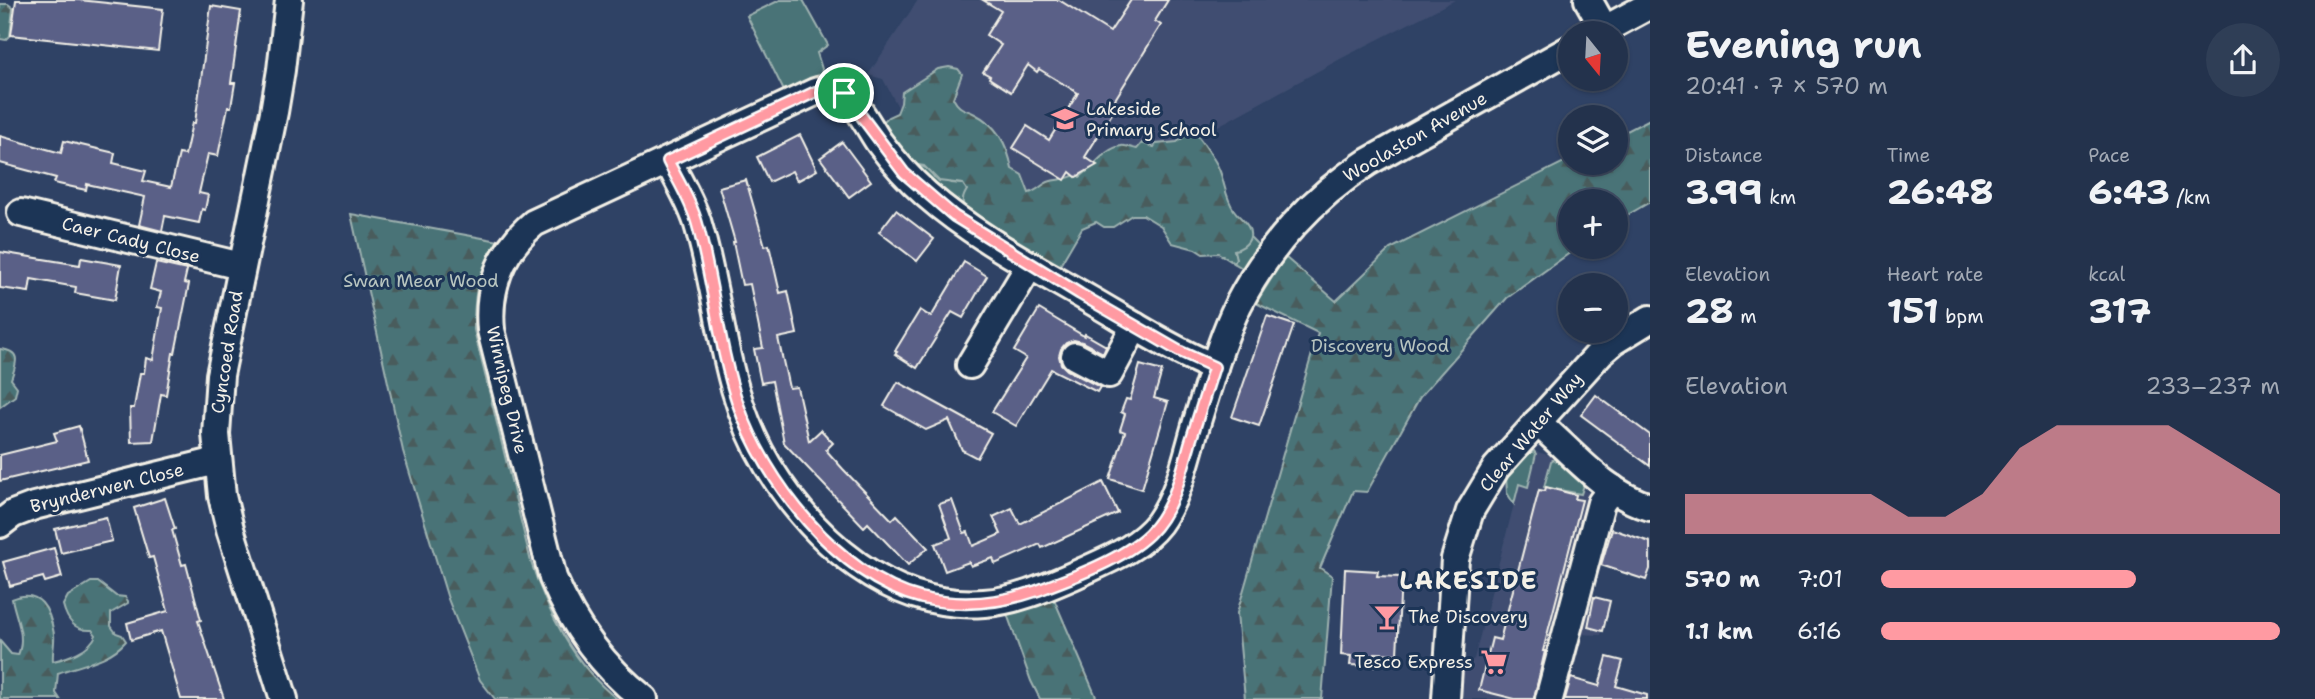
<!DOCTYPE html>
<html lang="en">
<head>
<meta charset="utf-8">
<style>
	:root { --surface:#23324c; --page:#2f3e56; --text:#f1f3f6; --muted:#a3aab5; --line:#404d64; --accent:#ff9aa2 }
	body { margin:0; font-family:"Shantell Sans",sans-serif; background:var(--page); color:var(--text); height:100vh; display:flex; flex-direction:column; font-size:26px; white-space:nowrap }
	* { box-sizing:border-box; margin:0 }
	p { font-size:23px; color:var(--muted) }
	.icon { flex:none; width:38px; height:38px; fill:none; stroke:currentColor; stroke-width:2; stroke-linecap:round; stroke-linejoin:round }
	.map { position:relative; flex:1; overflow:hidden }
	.side { display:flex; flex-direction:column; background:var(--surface); width:665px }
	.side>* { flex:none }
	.needle { width:46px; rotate:162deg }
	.controls { position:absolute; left:1558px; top:21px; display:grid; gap:14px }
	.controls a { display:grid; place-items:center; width:70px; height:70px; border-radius:50%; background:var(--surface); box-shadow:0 2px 5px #0004,0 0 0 2px var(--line); font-size:35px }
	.pin { position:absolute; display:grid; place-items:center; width:60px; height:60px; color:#fff; margin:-30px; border:4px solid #fff; border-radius:50%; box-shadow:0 2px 7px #0007 }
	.round { display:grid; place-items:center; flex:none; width:74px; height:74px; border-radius:37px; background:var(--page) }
	.overview { display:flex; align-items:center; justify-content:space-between; height:119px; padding:0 35px }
	h1 { font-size:38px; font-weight:700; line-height:52px }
	.stats { display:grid; grid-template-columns:repeat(3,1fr); gap:10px; height:119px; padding:7px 35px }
	.stats div { display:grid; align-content:center }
	.stats b { font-size:35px; font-weight:700 }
	.stats small { font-size:19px; font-weight:400 }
	.stats p { font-size:19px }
	.chart { height:196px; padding:14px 35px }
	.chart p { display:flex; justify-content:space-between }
	.chart svg { width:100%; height:126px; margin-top:7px; fill:var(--accent); opacity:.7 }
	ul { padding:0 35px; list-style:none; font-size:23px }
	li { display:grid; grid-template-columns:112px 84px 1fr; align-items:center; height:52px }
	li i { height:18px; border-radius:9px; background:var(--accent) }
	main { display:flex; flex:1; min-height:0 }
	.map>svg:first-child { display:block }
	.built { fill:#404e71 }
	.green { fill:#497377; stroke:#9eb2b0; stroke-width:2 }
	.forest { fill:url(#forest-firs); stroke:#9eb2b0; stroke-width:2 }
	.building { fill:#5a6087; stroke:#f4f1e8; stroke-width:2 }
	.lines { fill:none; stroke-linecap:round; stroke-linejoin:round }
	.minor-casing { stroke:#f4f1e8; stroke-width:32 }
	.minor { stroke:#1d3557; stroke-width:26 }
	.route-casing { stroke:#fff; stroke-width:14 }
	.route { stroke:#ff9aa2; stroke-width:9 }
	.labels { text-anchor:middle; stroke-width:6; stroke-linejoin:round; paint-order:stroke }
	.poi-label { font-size:18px; fill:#f4f1e8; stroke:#1d3557; text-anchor:start }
	.street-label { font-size:18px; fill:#f4f1e8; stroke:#1d3557 }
	.park-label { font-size:18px; fill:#b8c5c0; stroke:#1d3557 }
	.district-label { font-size:24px; font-weight:bold; letter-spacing:2px; fill:#f4f1e8; stroke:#1d3557 }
</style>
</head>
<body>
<main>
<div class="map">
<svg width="1650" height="699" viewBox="0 0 1650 699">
	<defs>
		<pattern id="forest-firs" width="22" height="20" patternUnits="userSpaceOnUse" patternTransform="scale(1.75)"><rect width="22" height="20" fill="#497377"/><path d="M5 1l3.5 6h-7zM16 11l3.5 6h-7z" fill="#495b5c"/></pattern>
	</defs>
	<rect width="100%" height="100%" fill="#2f4265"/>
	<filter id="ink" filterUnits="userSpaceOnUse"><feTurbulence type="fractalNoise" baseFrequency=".0143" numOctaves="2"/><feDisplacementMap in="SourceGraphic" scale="14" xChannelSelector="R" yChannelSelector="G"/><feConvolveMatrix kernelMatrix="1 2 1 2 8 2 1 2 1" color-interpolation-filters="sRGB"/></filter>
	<g filter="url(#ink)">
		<g class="built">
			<polygon points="918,0 1455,0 1342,58 1196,138 1077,229 899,109 883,79 868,75"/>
			<polygon points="1534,451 1554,457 1583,481 1583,490 1593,494 1588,592 1594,597 1610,601 1601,635 1578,634 1558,699 1465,699 1460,693 1459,676 1463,668 1474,659 1514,504 1505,486 1529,453"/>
		</g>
		<g class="green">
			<polygon points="780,0 803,0 828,45 817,53 822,69 821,76 816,77 784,91 747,16"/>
			<path d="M913,164c10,2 16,4 21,13l17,6 12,1 4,6 -4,16z"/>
			<polygon points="1250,237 1259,246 1244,269 1234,263 1236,259 1233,250 1247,242"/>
			<polygon points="1534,451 1536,454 1528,487 1519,484 1514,504 1507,493 1506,476 1523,456"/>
			<polygon points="1554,459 1583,481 1584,485 1581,494 1544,487 1551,461"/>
		</g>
		<g class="forest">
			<polygon points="0,4 8,4 13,8 10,36 6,40 0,39"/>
			<path d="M949,67l9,2 4,5 -9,24c7,13 11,10 22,16 22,11 33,32 37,55l10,6 7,18c8,-2 12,-8 19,-11 10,-4 19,-1 28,-8l4,3c13,-9 25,-29 41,-31 5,-1 10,2 16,3l5,-6 12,4 2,-3 21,-2 12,-9h6c5,4 22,30 24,36 6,14 6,28 15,41 6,9 18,15 16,27 -2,8 -10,12 -16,13l2,9 -2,4 -16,-10 -15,1 -8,-5 -23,-6 -11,-17 -18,-11h-11l-19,12h-9l-8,-5 -14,6 -23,39 -8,1 -85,-57c-5,-8 -4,-13 1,-21l-4,-6 -24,-3 -15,-15 -12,-2 -31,-40 7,-7 9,-4 4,-10 1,-11 36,-23z"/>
			<polygon points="1650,119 1650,202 1615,222 1615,201 1570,201 1570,247 1578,247 1507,298 1420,397 1367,492 1353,491 1320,568 1332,576 1322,699 1245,699 1237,613 1318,333 1256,303 1285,257 1336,301 1390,249 1570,159 1570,163 1615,163 1615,137"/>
			<path d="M351,214l148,27c-22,35 -25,48 -25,89l57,232c16,50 44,104 86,137h-122l-15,-19 -32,-81 -45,-148z"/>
			<path d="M0,349c23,2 16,15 11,30l6,8 -2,9 -15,11z"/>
			<path d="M91,582h7l18,14 9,1 3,4v2l-17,10v13l5,7 6,2 4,6c-17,20 -44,23 -68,32l-2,20 4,6h-60v-58l11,13 7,1c8,-19 -2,-36 -6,-56 28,-12 38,11 42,35 1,9 -2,19 -1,27 14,-3 37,-11 43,-26l-4,-5c-17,1 -25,-9 -29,-25l5,-9z"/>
			<polygon points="1054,599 1097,699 1040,699 1031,681 1007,614"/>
		</g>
		<g class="building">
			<polygon points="16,0 79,0 163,9 158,51 11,35"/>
			<polygon points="983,0 1059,0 1110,32 1131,0 1168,0 1155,21 1161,25 1114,101 1118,104 1085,157 1097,165 1076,177 1070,172 1065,180 1013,148 1027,126 1049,140 1078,93 1039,69 1037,72 1028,65 1011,92 989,78 990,76 983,72 1001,45 986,35 1001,11"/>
			<polygon points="211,6 241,11 231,83 235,83 231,107 228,107 218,156 208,154 199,193 208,195 205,210 202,209 199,223 165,216 162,231 139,225 145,197 87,184 86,190 54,183 56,178 0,163 0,136 61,153 64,141 115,153 113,163 146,171 143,181 171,187 179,154 185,155 192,123 195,123"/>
			<polygon points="800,135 817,170 797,181 792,171 769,182 757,157"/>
			<polygon points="842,142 871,181 849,197 820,158"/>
			<polygon points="746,180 765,246 769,245 780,293 788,291 797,334 778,338 789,388 797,387 809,441 821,430 833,443 826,450 843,469 892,520 897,515 928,548 908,565 868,523 864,527 784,443 772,381 761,383 754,349 763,348 750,284 742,285 733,242 735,242 719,187"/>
			<polygon points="896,210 934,239 917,261 879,232"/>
			<polygon points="0,252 80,265 81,258 121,265 115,300 75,293 76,287 31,279 29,292 0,288"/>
			<polygon points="964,262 987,276 963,318 952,312 917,368 895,354 897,352 895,351 920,310 931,317"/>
			<polygon points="156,263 187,270 184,283 189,284 175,353 173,353 166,395 161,394 153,441 131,442 130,408 134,408 140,373 144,373 146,358 153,360 162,308 157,307 161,292 150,289"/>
			<polygon points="1039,309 1084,336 1085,334 1106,346 1103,353 1082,342 1074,340 1066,343 1061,349 1059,356 1061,364 1067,370 1100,387 1097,392 1051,369 1016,426 992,412 1026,358 1014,351"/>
			<polygon points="1267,316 1294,325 1259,426 1232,417"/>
			<polygon points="1140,365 1162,371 1154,398 1168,402 1142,489 1110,479 1125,432 1120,430 1125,414 1121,412 1126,399 1130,400"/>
			<polygon points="898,382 991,433 977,458 962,450 949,420 926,430 884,406"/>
			<polygon points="1596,395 1650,435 1650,466 1581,415"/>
			<polygon points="79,426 88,460 0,481 0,455 57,441 54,433"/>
			<polygon points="1103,482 1118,513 1042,548 1040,544 995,564 993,558 971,566 969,562 945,571 935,544 951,538 939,504 952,500 964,533 968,532 973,546 1001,534 993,517 1012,508 1020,524"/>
			<polygon points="1546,487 1576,495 1575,499 1582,500 1543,651 1545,651 1534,699 1515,699 1479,690 1492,638 1500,640 1539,490 1545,491"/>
			<polygon points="165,498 175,529 172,530 182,565 186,564 201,620 198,621 224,699 181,699 161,631 131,640 127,623 168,611 153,557 149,558 134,508"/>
			<polygon points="106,517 112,541 61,553 55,529"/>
			<polygon points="1612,529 1650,542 1650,569 1646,580 1601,565"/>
			<polygon points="54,548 62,577 45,582 43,577 10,586 3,562"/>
			<polygon points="1345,569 1378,571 1377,576 1401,577 1397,654 1375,653 1375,666 1350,665 1351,656 1341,655"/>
			<polygon points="1594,597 1610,601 1603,631 1588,627"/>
			<polygon points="1607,657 1623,661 1616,686 1647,695 1647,699 1565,699 1571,678 1599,686"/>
		</g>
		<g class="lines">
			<g class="minor-casing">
				<g id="minor">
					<polyline points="1588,0 1605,30"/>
					<polyline points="1598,33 1650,5"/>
					<path d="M668,161c10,19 22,39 29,60 26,85 24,167 71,245 46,75 122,144 216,137 32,-2 63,-16 93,-29 28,-13 62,-25 82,-51 22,-31 29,-73 40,-108 12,-37 22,-75 39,-110 30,-58 75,-108 130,-143l202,-113"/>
					<polyline points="21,213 241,266"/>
					<polyline points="1075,356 1109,374 1135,326"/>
					<polyline points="970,365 1030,265"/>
					<path d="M1537,422c35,30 68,72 113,85"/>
					<polyline points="0,524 13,514 34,506 217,461"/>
					<polyline points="284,699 230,529 222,496 216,434 220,375 274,112 281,70 289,0"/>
					<path d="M644,699c-41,-32 -71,-74 -91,-121l-62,-248c-4,-43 10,-79 43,-107l281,-131c9,-3 17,-5 26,0 14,7 29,37 38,50 14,19 29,36 47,52 48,42 106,72 161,104 42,24 83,51 127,69"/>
					<polyline points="1446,699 1455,559 1470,511 1496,468 1600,353 1614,341 1650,319"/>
					<polyline points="1549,699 1601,503 1612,488"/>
				</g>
			</g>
			<use href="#minor" class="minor"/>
		</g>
	</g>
	<g class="lines" filter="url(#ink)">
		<g class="route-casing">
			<path id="route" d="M826,89l18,4 60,80 50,43 126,78 99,57 35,16c-8,26 -16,51 -24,76 -9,32 -17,67 -41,91 -27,26 -78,44 -113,57 -38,13 -76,16 -115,7 -82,-21 -157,-117 -183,-194 -20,-59 -24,-122 -41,-181 -6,-22 -19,-42 -29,-62l147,-69z"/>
		</g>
		<use href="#route" class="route"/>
	</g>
	<defs>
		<g id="school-bare" transform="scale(2.1)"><path d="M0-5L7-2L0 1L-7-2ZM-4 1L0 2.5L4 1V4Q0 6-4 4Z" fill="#ff9aa2" stroke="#1d3557" stroke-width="2.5" paint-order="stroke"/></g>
		<g id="bar-bare" transform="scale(2.1)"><path d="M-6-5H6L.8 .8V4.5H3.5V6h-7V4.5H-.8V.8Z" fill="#ff9aa2" stroke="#1d3557" stroke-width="2.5" paint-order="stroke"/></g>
		<g id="supermarket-bare" transform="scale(2.1)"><path d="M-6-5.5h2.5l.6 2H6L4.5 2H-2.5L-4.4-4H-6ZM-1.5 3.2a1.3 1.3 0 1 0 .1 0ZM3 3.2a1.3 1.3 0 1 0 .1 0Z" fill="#ff9aa2" stroke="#1d3557" stroke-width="2.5" paint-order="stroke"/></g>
	</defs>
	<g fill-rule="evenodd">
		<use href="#school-bare" x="1065" y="119"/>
		<use href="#bar-bare" x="1387" y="617"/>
		<use href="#supermarket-bare" x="1494" y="662"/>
	</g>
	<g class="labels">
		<g class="poi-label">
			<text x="1086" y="115">Lakeside<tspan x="1086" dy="21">Primary School</tspan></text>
			<text x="1408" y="623">The Discovery</text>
			<text x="1473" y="668" text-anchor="end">Tesco Express</text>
		</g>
		<g class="street-label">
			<text transform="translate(1415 137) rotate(-30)" y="6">Woolaston Avenue</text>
			<text transform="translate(131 240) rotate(14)" y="6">Caer Cady Close</text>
			<text transform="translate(227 352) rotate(-81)" y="6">Cyncoed Road</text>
			<text transform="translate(507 390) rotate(77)" y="6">Winnipeg Drive</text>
			<text transform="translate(1531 432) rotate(-50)" y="6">Clear Water Way</text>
			<text transform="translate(107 488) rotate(-14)" y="6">Brynderwen Close</text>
		</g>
		<g class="park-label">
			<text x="421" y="287">Swan Mear Wood</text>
			<text x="1380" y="352">Discovery Wood</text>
		</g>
		<g class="district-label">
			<text x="1469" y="589">LAKESIDE</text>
		</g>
	</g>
</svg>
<div class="controls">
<a><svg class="needle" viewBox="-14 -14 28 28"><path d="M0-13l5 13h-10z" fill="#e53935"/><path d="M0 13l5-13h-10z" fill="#a3aab5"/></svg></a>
<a><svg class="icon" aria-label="layers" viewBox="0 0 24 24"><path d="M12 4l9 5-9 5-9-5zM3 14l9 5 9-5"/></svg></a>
<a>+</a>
<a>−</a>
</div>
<div class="pin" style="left:844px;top:93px;background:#1e9e55"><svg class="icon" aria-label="arrive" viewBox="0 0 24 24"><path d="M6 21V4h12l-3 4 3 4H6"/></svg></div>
</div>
<section class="side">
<div class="overview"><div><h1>Evening run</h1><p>20:41 · 7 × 570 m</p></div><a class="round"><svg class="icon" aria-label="share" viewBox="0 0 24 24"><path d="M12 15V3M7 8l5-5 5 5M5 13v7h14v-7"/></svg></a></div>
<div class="stats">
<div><p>Distance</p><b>3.99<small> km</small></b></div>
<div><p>Time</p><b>26:48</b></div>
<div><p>Pace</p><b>6:43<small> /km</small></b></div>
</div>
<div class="stats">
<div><p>Elevation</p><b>28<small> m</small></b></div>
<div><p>Heart rate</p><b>151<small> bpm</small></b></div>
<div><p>kcal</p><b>317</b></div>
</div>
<div class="chart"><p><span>Elevation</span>233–237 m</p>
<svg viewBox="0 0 160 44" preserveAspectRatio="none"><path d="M0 44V30L10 30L20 30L30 30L40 30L50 30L60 38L70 38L80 30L90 14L100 6L110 6L120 6L130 6L140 14L150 22L160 30V44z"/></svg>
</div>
<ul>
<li><b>570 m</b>7:01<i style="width:64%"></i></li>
<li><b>1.1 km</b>6:16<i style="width:100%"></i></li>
</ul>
</section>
</main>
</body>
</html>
